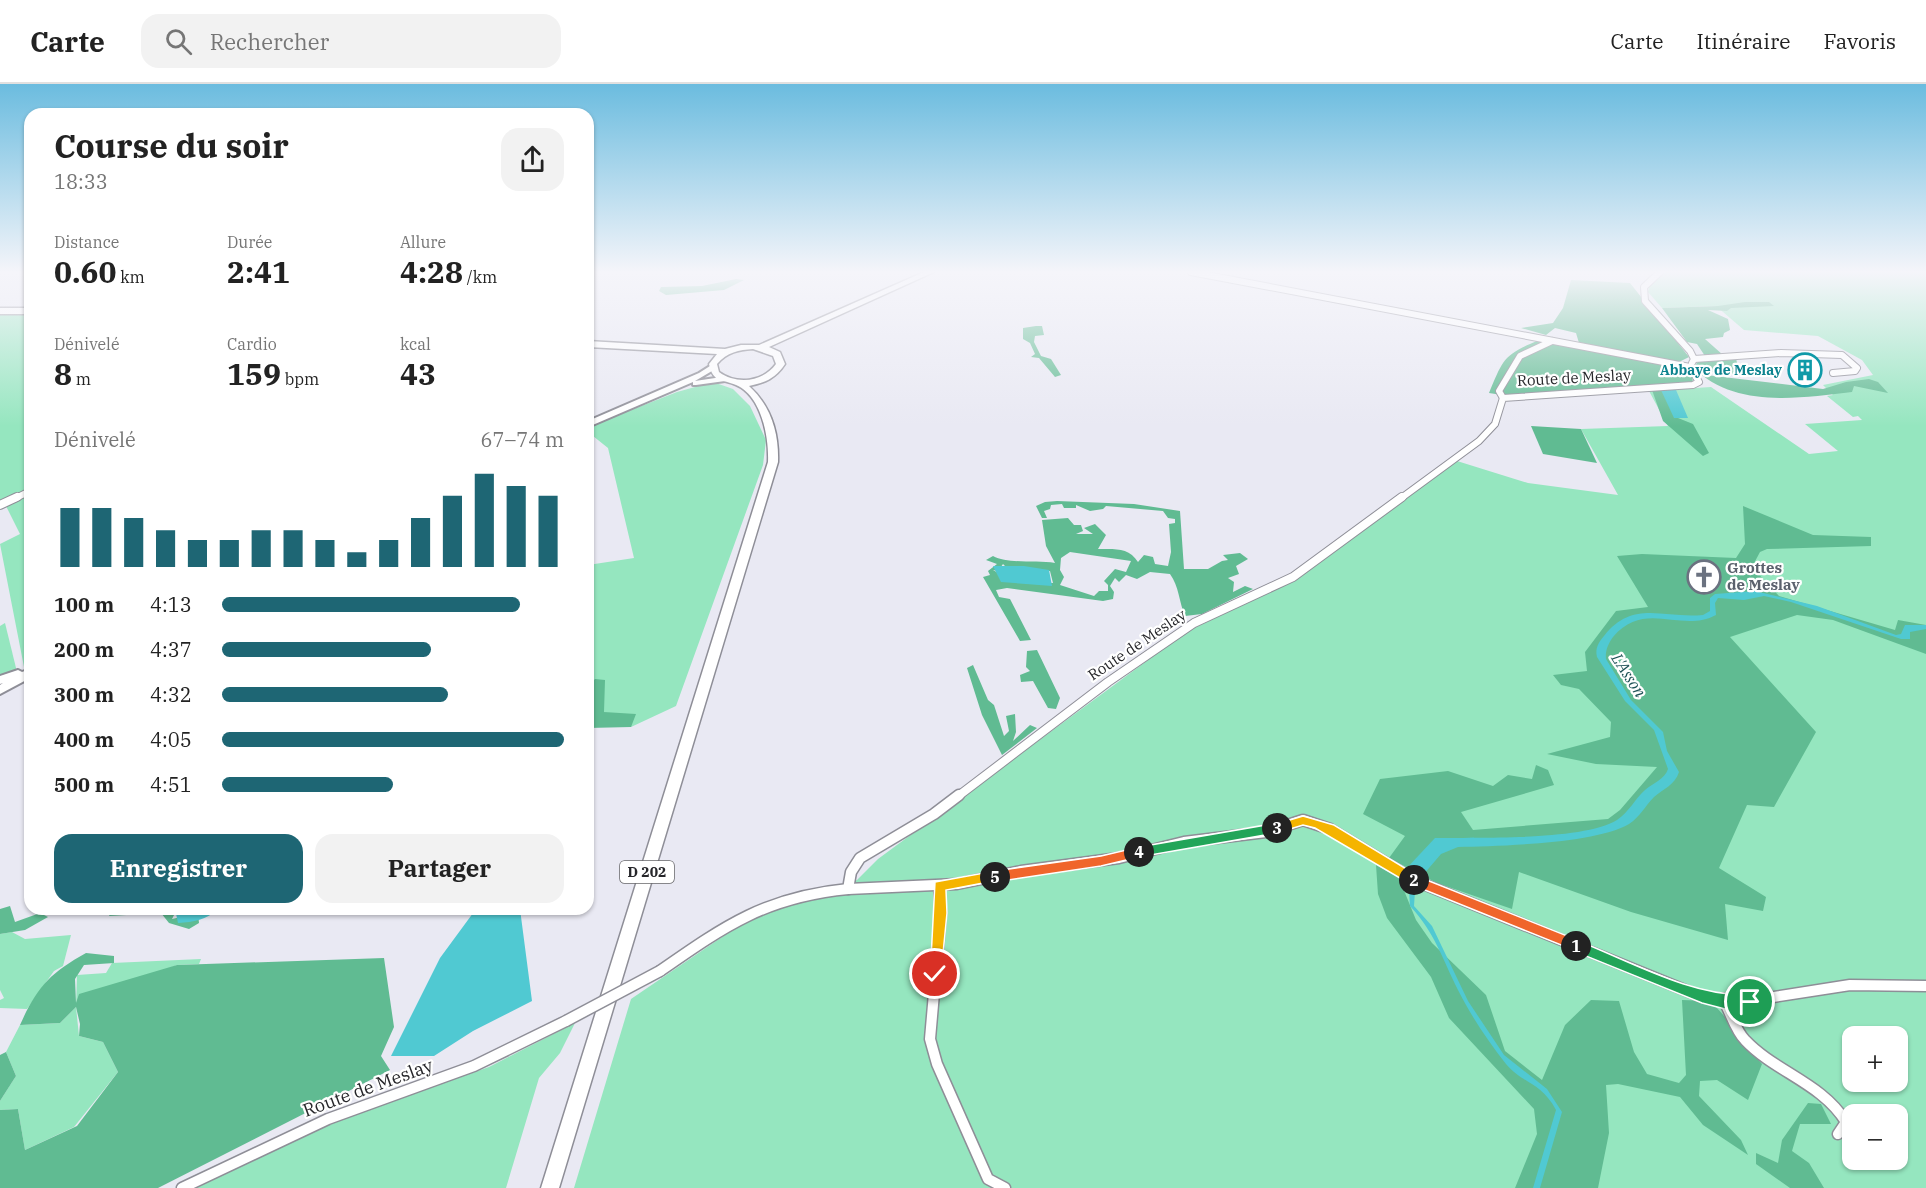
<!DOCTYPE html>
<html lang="fr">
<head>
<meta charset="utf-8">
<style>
	:root { --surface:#fff; --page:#f2f2f2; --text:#222; --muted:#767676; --line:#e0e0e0; --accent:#1e6674 }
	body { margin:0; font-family:"IBM Plex Serif",serif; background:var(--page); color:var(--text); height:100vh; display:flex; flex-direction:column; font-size:22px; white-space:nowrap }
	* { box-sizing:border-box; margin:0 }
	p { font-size:20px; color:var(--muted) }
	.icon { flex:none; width:33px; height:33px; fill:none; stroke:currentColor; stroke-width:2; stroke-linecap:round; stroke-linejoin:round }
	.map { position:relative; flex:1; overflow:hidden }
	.side { position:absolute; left:24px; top:24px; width:570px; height:807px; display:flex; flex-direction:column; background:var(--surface); border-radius:18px; box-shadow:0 2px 4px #0004 }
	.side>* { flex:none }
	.buttons { position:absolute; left:1842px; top:942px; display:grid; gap:12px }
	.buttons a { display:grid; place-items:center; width:66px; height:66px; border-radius:12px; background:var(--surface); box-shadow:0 2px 4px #0004; font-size:30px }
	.pin { position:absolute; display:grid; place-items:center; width:51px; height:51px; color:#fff; margin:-26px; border:3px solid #fff; border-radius:50%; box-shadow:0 2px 6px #0007 }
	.km { position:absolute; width:30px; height:30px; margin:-15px; border-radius:50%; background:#222; color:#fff; font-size:16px; line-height:30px; text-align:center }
	.round { display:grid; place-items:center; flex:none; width:63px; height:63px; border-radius:18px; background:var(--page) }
	.overview { display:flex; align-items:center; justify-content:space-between; height:102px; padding:0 30px }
	h1 { font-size:33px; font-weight:700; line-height:45px }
	.figures { display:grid; grid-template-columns:repeat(3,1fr); gap:9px; height:102px; padding:6px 30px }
	.figures div { display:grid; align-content:center }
	.figures b { font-size:30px; font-weight:700 }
	.figures small { font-size:16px; font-weight:400 }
	.figures p { font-size:16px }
	.chart { height:168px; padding:12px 30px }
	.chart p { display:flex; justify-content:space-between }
	.chart svg { width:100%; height:108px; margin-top:6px; stroke:var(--accent); stroke-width:6 }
	.action { display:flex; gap:12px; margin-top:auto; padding:12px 30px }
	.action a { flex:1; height:69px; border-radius:18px; background:var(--accent); color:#fff; font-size:24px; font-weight:700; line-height:69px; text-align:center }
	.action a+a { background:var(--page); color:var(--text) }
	ul { padding:0 30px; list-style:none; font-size:20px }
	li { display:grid; grid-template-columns:96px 72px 1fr; align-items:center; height:45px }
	li i { height:15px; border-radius:8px; background:var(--accent) }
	header { display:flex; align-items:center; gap:36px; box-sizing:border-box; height:84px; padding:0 30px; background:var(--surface); border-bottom:2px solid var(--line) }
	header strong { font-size:28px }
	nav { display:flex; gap:33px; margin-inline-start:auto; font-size:21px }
	.search { width:420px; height:54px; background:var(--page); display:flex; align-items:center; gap:15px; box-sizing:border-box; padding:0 21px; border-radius:18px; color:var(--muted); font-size:22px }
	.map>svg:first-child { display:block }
	.green { fill:#95e6bf; fill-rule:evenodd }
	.forest { fill:#60bb92; fill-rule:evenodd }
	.water { fill:#50c9d2 }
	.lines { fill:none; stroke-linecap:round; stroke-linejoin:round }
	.street-far2-casing { stroke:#8e8e97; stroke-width:8 }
	.street-far1-casing { stroke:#8e8e97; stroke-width:10 }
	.street-casing { stroke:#8e8e97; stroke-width:13 }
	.secondary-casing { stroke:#8e8e97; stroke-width:4 }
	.primary-casing { stroke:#8e8e97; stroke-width:3 }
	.street-far2 { stroke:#fff; stroke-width:6 }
	.street-far1 { stroke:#fff; stroke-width:8 }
	.street { stroke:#fff; stroke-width:10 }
	.secondary { fill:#fff; fill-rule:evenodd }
	.primary { fill:#fff; fill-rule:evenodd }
	.street-bridge-casing { stroke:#8e8e97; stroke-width:13; stroke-linecap:butt }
	.street-bridge { stroke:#fff; stroke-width:10 }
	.split-1 { fill:#22a559; stroke:#fff; stroke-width:1.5 }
	.split-2 { fill:#f0652b; stroke:#fff; stroke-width:1.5 }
	.split-3 { fill:#f5b400; stroke:#fff; stroke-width:1.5 }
	.split-4 { fill:#22a559; stroke:#fff; stroke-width:1.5 }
	.split-5 { fill:#f0652b; stroke:#fff; stroke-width:1.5 }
	.split-6 { fill:#f5b400; stroke:#fff; stroke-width:1.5 }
	.labels { text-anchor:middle; stroke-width:4.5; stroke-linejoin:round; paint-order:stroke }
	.far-culture-label { font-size:14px; font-weight:bold; fill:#0d838f; stroke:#fff; text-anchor:end }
	.shield { fill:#fff; stroke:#67676a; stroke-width:1.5 }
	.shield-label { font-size:14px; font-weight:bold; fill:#26262a }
	.street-label { font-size:15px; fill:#26262a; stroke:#fff }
	.worship-label { font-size:15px; font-weight:bold; fill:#5b616d; stroke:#fff; text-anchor:start }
	.water-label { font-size:16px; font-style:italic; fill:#1e5256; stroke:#fff }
	.near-street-label { font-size:18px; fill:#26262a; stroke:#fff }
</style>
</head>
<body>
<header>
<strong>Carte</strong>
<div class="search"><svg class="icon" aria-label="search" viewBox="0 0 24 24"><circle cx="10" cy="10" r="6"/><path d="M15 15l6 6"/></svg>Rechercher</div>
<nav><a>Carte</a><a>Itinéraire</a><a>Favoris</a></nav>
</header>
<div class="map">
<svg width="1926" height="1104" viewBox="0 0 1926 1104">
	<rect width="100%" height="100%" fill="#e9e9f3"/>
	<g class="green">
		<path d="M1665,188h261v916h-1352l57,-189 116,-79 110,-40 21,-21 308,-227 96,-46 175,-125 71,22 90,12 -37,-66 87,-3 -19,-35 62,-4 98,67 29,-3 -33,-27 57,-4 -4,-4 -5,1 -26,-21 6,-1 -10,-10 50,-10 -11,-15 -44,-24 -74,-6 -28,-24 -54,2 -14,-16 2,-8zM1852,952h46v46h-46zM1852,1030h46v46h-46z"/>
		<polygon points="0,228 30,229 30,581 24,583 0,460 20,450 5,420 0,423"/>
		<polygon points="713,298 733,305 750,322 766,356 763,381 676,622 631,643 604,628 588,624 588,481 634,474 608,364 588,348 588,343 677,308"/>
		<polygon points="5,539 17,588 0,592 0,542"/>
		<polygon points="12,848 25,855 71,851 63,882 54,887 27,925 0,924 0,916 4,914 0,906 0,850"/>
		<polygon points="201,875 199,880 177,881 76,923 79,952 103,958 118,988 74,1043 25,1066 18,1025 0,1026 0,1017 16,992 6,968 20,941 60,939 76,923 77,891 106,889 112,879"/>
		<polygon points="575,939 560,969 539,994 506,1104 194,1104 346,1033 489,983"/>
	</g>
	<g class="forest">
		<polygon points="736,195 744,196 724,206 666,211 659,207 661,203 702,202"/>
		<polygon points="1571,196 1630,199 1689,273 1679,278 1579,259 1576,249 1555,244 1546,251 1521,244 1553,239 1563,224"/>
		<polygon points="1745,218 1769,218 1774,222 1731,224 1727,227 1708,226 1728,235 1730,246 1724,249 1723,253 1705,255 1723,271 1705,272 1697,260 1687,258 1662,224 1718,222"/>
		<polygon points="1036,242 1042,242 1044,251 1035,252 1034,258 1041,272 1051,275 1061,291 1055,293 1039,274 1031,273 1035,270 1030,259 1023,255 1023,244"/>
		<path d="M1537,257l143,27 12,6 1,9 -191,12 -13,-2c14,-33 14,-38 48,-52z"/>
		<path d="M1736,274l2,10 15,1 3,3 -15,3 -29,-3 -6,3 117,14 23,-7 23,-3 9,3 10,11 -34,-7 -2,6c-53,6 -118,17 -159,-25l7,-7z"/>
		<polygon points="1668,305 1678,334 1693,340 1709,369 1703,372 1663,337 1652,306"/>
		<polygon points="1531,342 1581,345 1597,379 1543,370"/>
		<path d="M1057,417l77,3 46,7 4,58h24l14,-8 6,-1 -5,-5 17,-2 8,6 -12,7 3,8 -11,4 6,4 -1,10 12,-6 8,3 -51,25 -17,2c-6,-14 -6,-30 -15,-42l-20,-2 -13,7 -11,-4 -7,7 -4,-4 -5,8 4,6 -1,7 -10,2 -96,-13 -11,2 3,7 11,2 21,41 -11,1 -37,-64 7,-2 -2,-4 9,-7 -11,-4 7,-4c14,8 43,4 62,7l-9,-17 -4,-26 26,-2 6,7h7l2,6 -7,3h17l-9,-6 11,-4 11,11 -8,14c16,0 31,-2 40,13l6,-7 9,2 2,7 13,2 3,-14 -2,-28 6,-1v-4l-7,-1 -5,-7 -57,-5 -3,3 -13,2 -14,-6v3h-12l-2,-4 -11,1 -1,4 -6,2 3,7h-5l-6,-12 9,-4zM1070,468l61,9 -5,11 -11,-3 -11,12 4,4v6h-9l-5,5 -34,-11 4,-8 -4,-7 1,-12zM1003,480l6,6 41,1 3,12c-18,-1 -45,-3 -60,-13l5,1z"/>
		<polygon points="1743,422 1813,451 1871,453 1871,462 1767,465 1760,468 1752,483 1779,512 1895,546 1898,536 1926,541 1926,570 1833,536 1797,531 1730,553 1816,648 1774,723 1747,721 1719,784 1766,813 1763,827 1725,820 1728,856 1631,828 1519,788 1512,825 1437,799 1389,774 1405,752 1363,730 1380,695 1448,687 1493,702 1508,691 1532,695 1536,681 1548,686 1554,701 1461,728 1473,746 1608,735 1620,726 1657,683 1596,680 1547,670 1610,653 1611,638 1579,605 1561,601 1553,591 1587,587 1585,568 1616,527 1648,523 1617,472 1642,470 1736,474 1745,460"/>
		<polygon points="1037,566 1060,614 1056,625 1048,624 1033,597 1021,598 1020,591 1030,587 1026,583 1027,567"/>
		<polygon points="973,581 988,616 994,621 1004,652 1009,647 1006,632 1015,630 1016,648 1013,657 1030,641 1037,644 1002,671 982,631 967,584"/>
		<polygon points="595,595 605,596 604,628 636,630 631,643 588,644 588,603"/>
		<path d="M1376,781l31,17 -4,6 13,32 16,23 54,52 19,56 37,29 23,-55 26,-25 28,1 15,51 13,22 32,9 7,-8 -4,-75 28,1c20,19 34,43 52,63l-14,36 -31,-20 -17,1 -1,15 42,44 7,15 -45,-30 -23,-28 -62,-13 -12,1 3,48 -11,55h-83l22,-54 -3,-25 -85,-91 -18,-41 -44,-59 -9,-24z"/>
		<polygon points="10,822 15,838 40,829 48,833 25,846 0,850 0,825"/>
		<polygon points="124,825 177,825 172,835 198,829 199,839 189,845 169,839 161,829 109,832 111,828"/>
		<path d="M86,869l28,3v7l-30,2 -9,14 1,24 3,-9 98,-29 207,-7 10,69 -13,29 9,14 -232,118h-158v-78l18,-1 7,41 52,-24 41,-54 -15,-30 -24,-6 1,-12 -4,-17 -16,16 -40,2c17,-38 30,-52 66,-72z"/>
		<polygon points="6,968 16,992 0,1017 0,971"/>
		<polygon points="1808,1019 1821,1020 1831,1040 1800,1040 1792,1067 1809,1079 1824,1104 1790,1104 1756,1080 1756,1069 1778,1079 1782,1056"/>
	</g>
	<g class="water">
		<polygon points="1661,306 1676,306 1688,334 1674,334"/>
		<polygon points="993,482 1024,482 1049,486 1052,502 1001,498"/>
		<path d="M1755,507l62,15 79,29 5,-1 4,-9h21v4l-16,3v7h-9l-110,-37 -27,-6 -20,4 -26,-2 -3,5 1,12c-35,19 -71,-16 -103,22 -5,7 -8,14 -7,22l25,41 32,32 4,19 12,21c-4,13 -16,17 -25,25 -9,9 -14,20 -25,27 -34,20 -130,22 -171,23l-17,7 -18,21 -18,-5 30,-32c42,-1 148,3 182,-18 12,-8 18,-21 28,-30 8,-7 20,-11 23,-21l-14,-39 -29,-29 -28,-44c-2,-8 1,-14 7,-21 29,-37 59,-17 99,-21l7,-4v-13l5,-4z"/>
		<path d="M1422,802l8,5h-15l-1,15 18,20 36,75 36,54 43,34 15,23 -22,76h-7l23,-78c-15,-28 -33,-26 -50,-46 -18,-23 -35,-48 -48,-74 -16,-32 -23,-57 -48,-84l-1,-15z"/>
		<path d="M175,825h43c-12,11 -24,13 -40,14z"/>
		<polygon points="476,825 520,825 532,917 473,947 434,972 391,972 440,874"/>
	</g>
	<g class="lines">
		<g class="street-far2-casing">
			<g id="street-far2">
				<polyline points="1191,188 1690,283"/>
				<polyline points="1660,188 1644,203 1645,217 1690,267 1694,275 1692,279"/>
				<polyline points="1694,275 1781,269 1842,271 1857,284 1855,287 1833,289"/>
				<polyline points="1503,314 1499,307 1520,272 1552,257"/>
				<polyline points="14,415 30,407"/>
				<polyline points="1400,415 1479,357 1495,340 1503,314 1693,301 1699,298 1690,283"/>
			</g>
		</g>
		<g class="street-far1-casing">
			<g id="street-far1">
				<polyline points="0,421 17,413"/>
				<polyline points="957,713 1108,598 1194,539 1293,493 1402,413"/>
			</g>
		</g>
		<g class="street-casing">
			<g id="street">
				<polyline points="939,802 941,829 930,955 937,980 988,1095 1005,1104"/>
				<polyline points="848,805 957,800 1021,787 1119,774 1184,758 1266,748 1303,736 1330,745 1416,797 1702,913 1748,917 1850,901 1926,902"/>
				<path d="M660,887c66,-46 106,-74 188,-82l3,-17 9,-14 74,-44 25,-19"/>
				<path d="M1725,919c6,11 11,28 20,37 30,32 77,43 101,82l-8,12"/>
				<polyline points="182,1104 328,1035 474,982 566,937"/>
			</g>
		</g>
		<g class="secondary-casing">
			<g id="secondary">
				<polygon points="710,282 713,282 717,284 695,297 722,293 725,293 725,297 696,301 693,301 693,298 588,343 588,337 699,289"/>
				<polygon points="30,585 30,594 0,610 0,601 3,599 0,600 0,592 18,586 22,588"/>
			</g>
		</g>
		<g class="primary-casing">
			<g id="primary">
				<path d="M924,188h10l-165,75 11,5 5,12c-9,14 -20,19 -36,22 22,20 30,47 29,76l-219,726h-18l227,-726c1,-24 -6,-66 -32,-77 -14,-6 -23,-2 -27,-21l8,-10 -129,-7v-6l137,8 16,-4h18zM753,265l20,7 3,8c-13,18 -39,21 -57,8l-2,-8c10,-12 22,-14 36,-15z"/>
				<rect x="0" y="224" width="30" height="6"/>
			</g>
		</g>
		<use href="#street-far2" class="street-far2"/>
		<use href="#street-far1" class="street-far1"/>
		<use href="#street" class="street"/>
		<use href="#secondary" class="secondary"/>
		<use href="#primary" class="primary"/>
		<g class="street-bridge-casing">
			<polyline id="street-bridge" points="566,937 660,887"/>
		</g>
		<use href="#street-bridge" class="street-bridge"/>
	</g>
	<linearGradient id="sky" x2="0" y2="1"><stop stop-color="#6bbcdf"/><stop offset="0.55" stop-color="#f5f5fa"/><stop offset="1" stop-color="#f5f5fa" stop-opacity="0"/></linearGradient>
	<rect width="1926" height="342" fill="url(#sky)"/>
	<path class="split-1" d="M1576,856c54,21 116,57 174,55l7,7 -7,6 -25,1 -23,-6 -131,-53 -2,-4z"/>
	<polygon class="split-2" points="1414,791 1580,857 1582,862 1576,867 1410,800 1410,792"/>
	<polygon class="split-3" points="1303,732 1334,741 1418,792 1418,800 1410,800 1315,744 1303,741 1277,749 1271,744 1273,741"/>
	<polygon class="split-4" points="1277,739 1283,744 1277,749 1139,773 1133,768 1139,763"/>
	<polygon class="split-5" points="1139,763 1143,764 1143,772 1101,782 995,798 989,793 995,787 1101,772"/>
	<polygon class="split-6" points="995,787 1001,793 999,796 946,806 947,829 941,890 939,894 930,894 935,798"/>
	<defs>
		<g id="building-ring" transform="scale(1.725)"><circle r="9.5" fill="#fff" stroke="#0f9aa8" stroke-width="1.5"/><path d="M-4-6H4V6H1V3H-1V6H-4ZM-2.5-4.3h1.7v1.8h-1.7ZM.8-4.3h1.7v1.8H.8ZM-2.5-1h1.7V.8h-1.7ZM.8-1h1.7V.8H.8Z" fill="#0f9aa8"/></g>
		<g id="church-ring" transform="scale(1.725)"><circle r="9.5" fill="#fff" stroke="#6b7280" stroke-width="1.5"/><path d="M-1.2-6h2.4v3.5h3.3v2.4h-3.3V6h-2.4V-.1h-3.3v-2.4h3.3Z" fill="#6b7280"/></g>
	</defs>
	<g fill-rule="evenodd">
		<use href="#building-ring" x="1805" y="286"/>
		<use href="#church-ring" x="1704" y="493"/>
	</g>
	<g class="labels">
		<g class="far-culture-label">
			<text x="1782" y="291">Abbaye de Meslay</text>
		</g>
		<rect class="shield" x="620" y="777" width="54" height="22" rx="4.5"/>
		<g class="shield-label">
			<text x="647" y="793">D 202</text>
		</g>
		<g class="street-label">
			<text transform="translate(1574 294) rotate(-3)" y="5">Route de Meslay</text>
			<text transform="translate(1137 561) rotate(-34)" y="5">Route de Meslay</text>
		</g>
		<g class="worship-label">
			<text x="1727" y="489">Grottes<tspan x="1727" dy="17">de Meslay</tspan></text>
		</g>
		<g class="water-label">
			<text transform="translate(1629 591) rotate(57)" y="6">L'Asson</text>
		</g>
		<g class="near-street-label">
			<text transform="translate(368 1004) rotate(-20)" y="6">Route de Meslay</text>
		</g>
	</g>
</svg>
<div class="buttons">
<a>+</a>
<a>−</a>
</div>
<div class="pin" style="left:1750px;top:918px;background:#1e9e55"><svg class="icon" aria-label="arrive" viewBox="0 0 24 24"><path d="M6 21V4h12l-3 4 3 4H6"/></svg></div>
<div class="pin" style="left:935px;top:890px;background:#d93025"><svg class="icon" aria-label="check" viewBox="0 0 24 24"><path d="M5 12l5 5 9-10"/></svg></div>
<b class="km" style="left:1576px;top:862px">1</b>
<b class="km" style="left:1414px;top:796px">2</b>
<b class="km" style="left:1277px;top:744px">3</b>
<b class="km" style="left:1139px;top:768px">4</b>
<b class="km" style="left:995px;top:793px">5</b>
<section class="side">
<div class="overview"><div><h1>Course du soir</h1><p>18:33</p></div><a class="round"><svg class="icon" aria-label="share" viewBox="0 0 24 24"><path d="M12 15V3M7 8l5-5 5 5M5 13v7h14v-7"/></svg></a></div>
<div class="figures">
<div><p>Distance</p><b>0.60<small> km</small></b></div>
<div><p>Durée</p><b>2:41</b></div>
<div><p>Allure</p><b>4:28<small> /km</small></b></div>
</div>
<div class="figures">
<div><p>Dénivelé</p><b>8<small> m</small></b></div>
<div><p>Cardio</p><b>159<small> bpm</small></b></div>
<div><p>kcal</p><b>43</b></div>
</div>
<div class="chart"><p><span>Dénivelé</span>67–74 m</p>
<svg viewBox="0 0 160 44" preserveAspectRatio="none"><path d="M5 44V20M15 44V20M25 44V24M35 44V29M45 44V33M55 44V33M65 44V29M75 44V29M85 44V33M95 44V38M105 44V33M115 44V24M125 44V15M135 44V6M145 44V11M155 44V15"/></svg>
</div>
<ul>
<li><b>100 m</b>4:13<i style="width:87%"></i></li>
<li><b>200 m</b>4:37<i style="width:61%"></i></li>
<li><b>300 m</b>4:32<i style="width:66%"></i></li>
<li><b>400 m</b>4:05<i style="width:100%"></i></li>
<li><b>500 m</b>4:51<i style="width:50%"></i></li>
</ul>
<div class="action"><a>Enregistrer</a><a>Partager</a></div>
</section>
</div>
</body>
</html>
